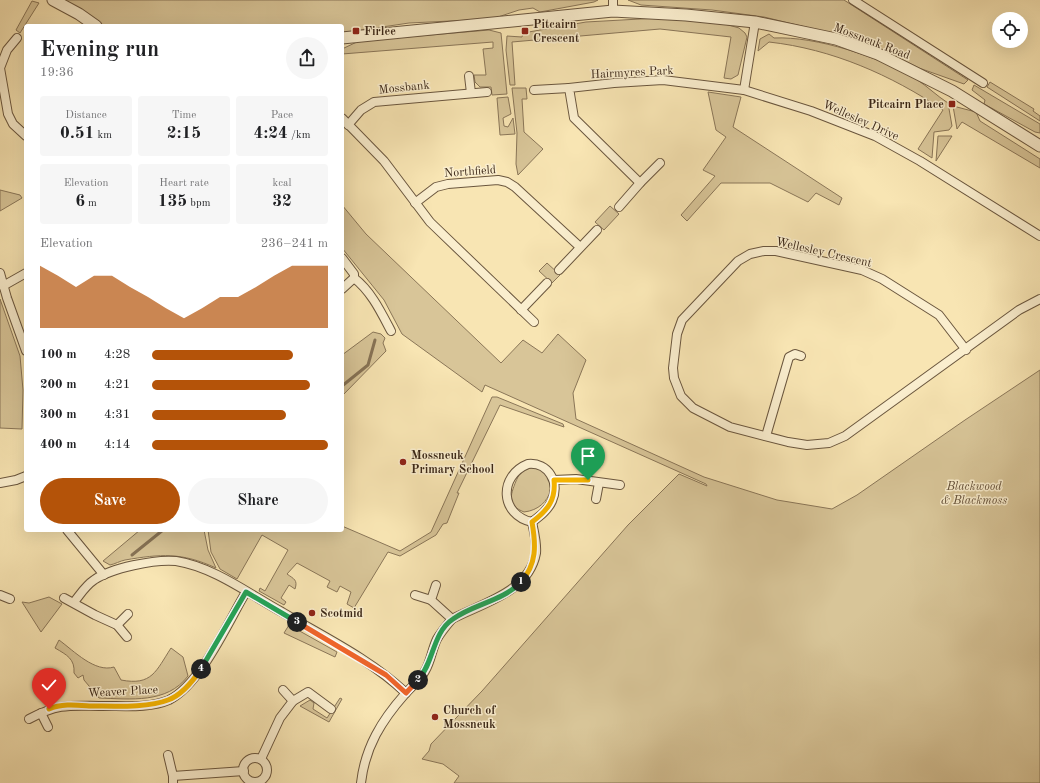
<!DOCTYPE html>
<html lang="en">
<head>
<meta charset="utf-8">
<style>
	:root { --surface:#fff; --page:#f6f6f6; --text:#202124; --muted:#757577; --accent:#b45309 }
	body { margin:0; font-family:"Old Standard TT",serif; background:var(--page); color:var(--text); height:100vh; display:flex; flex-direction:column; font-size:15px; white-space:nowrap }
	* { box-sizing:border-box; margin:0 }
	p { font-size:13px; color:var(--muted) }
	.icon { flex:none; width:22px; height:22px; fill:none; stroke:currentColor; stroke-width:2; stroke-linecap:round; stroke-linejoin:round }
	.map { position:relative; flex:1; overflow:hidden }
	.drawer { position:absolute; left:24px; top:24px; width:320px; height:508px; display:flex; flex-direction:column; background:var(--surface); border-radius:4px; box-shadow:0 4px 16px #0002 }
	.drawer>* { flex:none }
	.controls { position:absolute; left:992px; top:12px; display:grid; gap:8px }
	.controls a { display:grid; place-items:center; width:36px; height:36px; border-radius:50%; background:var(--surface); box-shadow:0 4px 16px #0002; font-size:20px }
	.pin { position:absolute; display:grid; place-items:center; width:34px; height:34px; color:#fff; margin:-41px -17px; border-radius:50% 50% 50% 0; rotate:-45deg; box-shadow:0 0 4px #0007 }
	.pin .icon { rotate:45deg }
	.km { position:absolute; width:20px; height:20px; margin:-10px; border-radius:50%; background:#222; color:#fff; font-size:11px; line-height:20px; text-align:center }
	.round { display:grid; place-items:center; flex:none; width:42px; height:42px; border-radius:21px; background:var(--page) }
	.overview { display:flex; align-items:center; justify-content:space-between; height:68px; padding:0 16px }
	h1 { font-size:22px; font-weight:700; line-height:30px }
	.stats { display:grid; grid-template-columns:repeat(3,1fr); gap:6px; height:68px; padding:4px 16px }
	.stats div { display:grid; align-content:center; border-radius:4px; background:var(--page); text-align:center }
	.stats b { font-size:17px; font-weight:700 }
	.stats small { font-size:11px; font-weight:400 }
	.stats p { font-size:11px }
	.chart { height:112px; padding:8px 16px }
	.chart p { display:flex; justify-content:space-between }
	.chart svg { width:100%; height:72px; margin-top:4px; fill:var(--accent); opacity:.7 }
	.button { display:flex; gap:8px; margin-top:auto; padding:8px 16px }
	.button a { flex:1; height:46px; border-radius:24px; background:var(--accent); color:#fff; font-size:16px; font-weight:700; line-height:46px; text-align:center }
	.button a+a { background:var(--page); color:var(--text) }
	ul { padding:0 16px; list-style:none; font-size:13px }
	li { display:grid; grid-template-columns:64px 48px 1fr; align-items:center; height:30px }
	li i { height:10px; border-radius:5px; background:var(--accent) }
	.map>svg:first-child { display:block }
	.green { fill:#d8c598; stroke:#8a7658 }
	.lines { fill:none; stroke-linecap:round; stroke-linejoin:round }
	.stream { stroke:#867255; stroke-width:3 }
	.minor-casing { stroke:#6a563e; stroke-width:10 }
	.tertiary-casing { stroke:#6a563e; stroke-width:13 }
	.minor { stroke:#faeece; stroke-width:8 }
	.tertiary { stroke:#faeece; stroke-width:11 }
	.split-1-casing { stroke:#fff; stroke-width:8 }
	.split-2-casing { stroke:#fff; stroke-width:8 }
	.split-3-casing { stroke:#fff; stroke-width:8 }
	.split-4-casing { stroke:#fff; stroke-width:8 }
	.split-5-casing { stroke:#fff; stroke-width:8 }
	.split-1 { stroke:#f5b400; stroke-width:5 }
	.split-2 { stroke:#22a559; stroke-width:5 }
	.split-3 { stroke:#f0652b; stroke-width:5 }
	.split-4 { stroke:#22a559; stroke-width:5 }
	.split-5 { stroke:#f5b400; stroke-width:5 }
	.poi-dot { fill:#8f2418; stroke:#faeece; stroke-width:1.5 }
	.labels { text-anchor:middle; stroke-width:3; stroke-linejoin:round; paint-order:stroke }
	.poi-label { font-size:12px; font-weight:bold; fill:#3b2717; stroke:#faeece; text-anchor:start }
	.street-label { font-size:12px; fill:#3b2717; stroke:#faeece }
	.park-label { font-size:12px; font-style:italic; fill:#624e37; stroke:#faeece }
</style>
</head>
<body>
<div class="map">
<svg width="1040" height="783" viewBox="0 0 1040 783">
	<rect width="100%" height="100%" fill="#f8e5b3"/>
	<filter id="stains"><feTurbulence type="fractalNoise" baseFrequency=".005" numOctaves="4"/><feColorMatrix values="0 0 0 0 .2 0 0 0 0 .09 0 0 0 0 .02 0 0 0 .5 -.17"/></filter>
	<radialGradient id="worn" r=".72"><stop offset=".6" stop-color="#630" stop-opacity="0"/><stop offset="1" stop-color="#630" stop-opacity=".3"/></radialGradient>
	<g class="green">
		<polygon points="64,0 598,0 594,2 540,12 533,8 519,10 492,19 409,23 342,33 342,26 105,26"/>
		<polygon points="628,0 844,0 968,80 964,84 919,68 901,59 826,32 764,17 712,10 641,5"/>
		<polygon points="32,1 39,3 20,33 16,30"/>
		<polygon points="658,18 678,19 725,24 739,28 745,33 747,37 738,75 731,79 724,78 731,37 660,29 512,42 515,85 510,85 506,50 507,36 522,37 523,33 586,22"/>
		<polygon points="489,30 501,33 507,94 492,95 491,87 480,87 475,82 474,75 486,75 483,49 493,48 493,42 342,54 342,49 359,41"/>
		<path d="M769,34l5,4c42,-2 106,19 142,41 11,7 21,17 32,24l4,23 -3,4 -15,2 -2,26 -14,-9 25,-39c-52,-35 -111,-61 -174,-68l-11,9 2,-12z"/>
		<polygon points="990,82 1034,109 1033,111 1040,116 1040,121 987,87"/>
		<polygon points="974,85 1040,124 1040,133 1035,132 984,104 985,100 972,90"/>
		<polygon points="512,88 526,88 527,99 522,99 524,132 543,149 518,175 516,164 517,133"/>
		<polygon points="708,92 741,97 733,127 842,198 839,205 816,193 808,202 770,183 721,183 687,221 681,215 715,176 703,170 726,137 716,130"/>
		<polygon points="508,97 511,114 503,118 504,126 508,127 513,118 515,134 500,135 497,98"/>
		<polygon points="953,106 976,112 980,121 1040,159 1040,168 962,122 957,129"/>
		<polygon points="938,136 952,136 936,161"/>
		<polygon points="0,190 20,195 22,198 0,211"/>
		<polygon points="342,205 366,234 501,363 523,340 542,353 558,334 586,360 573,393 576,419 704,477 777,500 832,509 857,495 965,420 1040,370 1040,783 454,783 459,776 443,764 422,759 429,751 431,744 482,691 628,525 679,474 707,486 706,484 485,385 482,392 402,334 384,300 342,248"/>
		<polygon points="610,206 619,214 604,230 595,222"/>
		<polygon points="547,263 560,275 552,283 539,271"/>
		<polygon points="0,299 20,356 23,390 22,429 0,428"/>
		<polygon points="373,332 381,334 385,338 383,343 386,351 342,396 342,355"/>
		<path d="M492,397h5l66,27 1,3 -64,-22 -43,88h2l-12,30 -4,1 -7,11 -36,21 -12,-4 -34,56 -7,-4 4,-12 -11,-6 -3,6 -10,-5 3,-6 -33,-18 -10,11c7,5 11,6 8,15l-6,-4 -8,13 5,4 -2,3 -25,-14 1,-3 5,3 23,-41 -26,-15 -25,44 -17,-10 -9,-17 -3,-22h134v-4l58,25 31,-19z"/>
		<path d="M535,467c26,7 18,42 -11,45 -17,-7 -14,-16 -8,-31 2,-4 4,-10 10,-12 2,-1 6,-1 9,-2z"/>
		<path d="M140,530h64l4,20 8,18c-35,-16 -55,-14 -91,-8 -5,1 -10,4 -15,5l-7,-4z"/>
		<polygon points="49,597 62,604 41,632 22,602 29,603"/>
		<polygon points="289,625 337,652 335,657 284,633"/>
		<path d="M59,640c15,11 36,33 55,27l7,13c31,6 35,-9 50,-32l12,9 5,19c-21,28 -58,23 -89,22l-15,-18 -1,-5 -5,3 -4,-5c1,-14 -7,-18 -19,-25z"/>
		<polygon points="340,698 342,699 329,722 300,706 310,700 314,703 313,709 327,718"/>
	</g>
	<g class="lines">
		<g class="stream">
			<polyline points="342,386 368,365 375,340"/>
			<polyline points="132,555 163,530"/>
		</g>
		<g class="minor-casing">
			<g id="minor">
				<polyline points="613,0 613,11"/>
				<polyline points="853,0 983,83"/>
				<polyline points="17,38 7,50 0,68 8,114 13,124 26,136"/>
				<polyline points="469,76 471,93"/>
				<polyline points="534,90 569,88"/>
				<polyline points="744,90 755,22"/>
				<polyline points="342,118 384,161 430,222 534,322"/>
				<polyline points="348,125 361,110 374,102 487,92"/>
				<polyline points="640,183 574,118 569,88 614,83 663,80 744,90 811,111 875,136 920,161 1040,236"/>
				<polyline points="415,203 436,187 448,184 498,180 507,182 515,187 580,247"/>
				<polyline points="619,207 640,183 660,163"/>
				<path d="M342,258l12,16v4c17,13 27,34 37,53"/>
				<polyline points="559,270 597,230"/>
				<polyline points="0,273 7,298 26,351"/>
				<polyline points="3,286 26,273"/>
				<polyline points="342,289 354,278"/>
				<polyline points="521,310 547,283"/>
				<polyline points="966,350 939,315 882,279 862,270 776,251 764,251 750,254 738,261 682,320 677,334 673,368 674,378 681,396 693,408 730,427 788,442 807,445 829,443 845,436 1019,310 1040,299"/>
				<polyline points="766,436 789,357 795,354 801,356"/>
				<path d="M528,464c20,-2 32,18 24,37 -4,9 -12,15 -20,21 -32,-7 -34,-46 -4,-58z"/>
				<polyline points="554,480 576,479 620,485"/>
				<polyline points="0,483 16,480 26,476"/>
				<polyline points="596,499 599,483"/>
				<polyline points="67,530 104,575"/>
				<polyline points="436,585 431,600 452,619"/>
				<polyline points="0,595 10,599"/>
				<polyline points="415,595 431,600"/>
				<polyline points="64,598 95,615 117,625 127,637"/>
				<path d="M74,602c6,-7 11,-16 20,-22 17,-12 61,-21 82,-19 38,6 73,33 106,51 42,25 88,47 124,81"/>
				<polyline points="117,625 128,614"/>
				<polyline points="293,701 308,692 331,709"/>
				<polyline points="41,713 48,727"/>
				<path d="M29,719c32,-17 43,-13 77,-13 19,0 45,2 63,-6 32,-16 59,-78 77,-108"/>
				<polyline points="168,755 173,776"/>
				<circle cx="255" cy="770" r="12"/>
				<polyline points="261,759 280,718 293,701 283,690"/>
				<polyline points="173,783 173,776 244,771"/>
				<path d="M361,783c4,-36 21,-63 44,-89 7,-8 15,-14 20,-23 6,-10 7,-22 12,-32 4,-7 10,-14 15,-20 31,-16 77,-27 84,-66 1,-10 -2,-21 -4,-31"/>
			</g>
		</g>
		<g class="tertiary-casing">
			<g id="tertiary">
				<polyline points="53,0 79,14 96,26"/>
				<polyline points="342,38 613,11 686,15 755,22 836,39 878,54 952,91 1040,146"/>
			</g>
		</g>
		<use href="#minor" class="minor"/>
		<use href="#tertiary" class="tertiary"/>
	</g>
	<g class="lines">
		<g class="split-1-casing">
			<path id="split-1" d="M521,582c16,-18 15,-37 11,-60 16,-12 24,-22 22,-42h34"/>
		</g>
		<g class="split-2-casing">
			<path id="split-2" d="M418,680c16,-17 14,-47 35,-61 21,-15 50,-18 68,-37"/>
		</g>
		<g class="split-3-casing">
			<polyline id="split-3" points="297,622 386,675 406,693 418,680"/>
		</g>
		<g class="split-4-casing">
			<polyline id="split-4" points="201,669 246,592 297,622"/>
		</g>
		<g class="split-5-casing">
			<path id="split-5" d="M49,709c13,-6 28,-4 42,-3 22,0 57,2 77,-6 14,-5 25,-19 33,-31"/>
		</g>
		<use href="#split-1" class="split-1"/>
		<use href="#split-2" class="split-2"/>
		<use href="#split-3" class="split-3"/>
		<use href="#split-4" class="split-4"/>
		<use href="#split-5" class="split-5"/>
	</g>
	<g class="poi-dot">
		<rect x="352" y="27" width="8" height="8" rx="2"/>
		<rect x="521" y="27" width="8" height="8" rx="2"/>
		<rect x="948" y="100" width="8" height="8" rx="2"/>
		<circle cx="403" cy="462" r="4"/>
		<circle cx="312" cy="613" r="4"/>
		<circle cx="435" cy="717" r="4"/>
	</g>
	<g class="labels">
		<g class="poi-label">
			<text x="533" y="28">Pitcairn<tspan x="533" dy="14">Crescent</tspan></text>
			<text x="364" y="35">Firlee</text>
			<text x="944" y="108" text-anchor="end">Pitcairn Place</text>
			<text x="411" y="459">Mossneuk<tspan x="411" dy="14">Primary School</tspan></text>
			<text x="320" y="617">Scotmid</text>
			<text x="443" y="714">Church of<tspan x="443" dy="14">Mossneuk</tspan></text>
		</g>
		<g class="street-label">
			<text transform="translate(872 41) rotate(21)" y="4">Mossneuk Road</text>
			<text transform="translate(632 72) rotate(-3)" y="4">Hairmyres Park</text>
			<text transform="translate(404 87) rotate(-6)" y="4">Mossbank</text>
			<text transform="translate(861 120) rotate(24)" y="4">Wellesley Drive</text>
			<text transform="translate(470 171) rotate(-4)" y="4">Northfield</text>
			<text transform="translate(824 252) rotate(13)" y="4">Wellesley Crescent</text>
			<text transform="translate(123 691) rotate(-3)" y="4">Weaver Place</text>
		</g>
		<g class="park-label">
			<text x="974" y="490">Blackwood<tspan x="974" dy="14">&amp; Blackmoss</tspan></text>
		</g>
	</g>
	<rect width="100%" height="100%" filter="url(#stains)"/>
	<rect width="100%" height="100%" fill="url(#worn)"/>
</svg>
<div class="controls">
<a><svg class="icon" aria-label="locate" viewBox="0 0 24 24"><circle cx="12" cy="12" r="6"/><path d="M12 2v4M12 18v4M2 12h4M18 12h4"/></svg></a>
</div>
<div class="pin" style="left:588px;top:480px;background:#1e9e55"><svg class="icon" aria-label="arrive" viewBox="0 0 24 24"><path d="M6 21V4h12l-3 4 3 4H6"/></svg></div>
<div class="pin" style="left:49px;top:709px;background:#d93025"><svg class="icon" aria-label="check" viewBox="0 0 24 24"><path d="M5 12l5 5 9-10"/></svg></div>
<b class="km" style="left:521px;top:582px">1</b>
<b class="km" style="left:418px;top:680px">2</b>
<b class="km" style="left:297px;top:622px">3</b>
<b class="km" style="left:201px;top:669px">4</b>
<section class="drawer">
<div class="overview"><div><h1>Evening run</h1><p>19:36</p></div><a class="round"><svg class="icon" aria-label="share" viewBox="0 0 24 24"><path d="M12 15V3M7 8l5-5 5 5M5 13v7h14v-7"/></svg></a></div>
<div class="stats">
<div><p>Distance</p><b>0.51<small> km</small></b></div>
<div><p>Time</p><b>2:15</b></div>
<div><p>Pace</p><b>4:24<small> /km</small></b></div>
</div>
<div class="stats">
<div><p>Elevation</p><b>6<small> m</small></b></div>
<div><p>Heart rate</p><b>135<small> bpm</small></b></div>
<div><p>kcal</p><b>32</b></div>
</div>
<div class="chart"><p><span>Elevation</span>236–241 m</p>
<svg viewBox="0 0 160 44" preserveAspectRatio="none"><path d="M0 44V6L10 12L20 19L30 12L40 12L50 19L60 25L70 32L80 38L90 32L100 25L110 25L120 19L130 12L140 6L150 6L160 6V44z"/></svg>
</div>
<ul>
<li><b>100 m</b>4:28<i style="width:80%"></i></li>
<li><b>200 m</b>4:21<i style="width:90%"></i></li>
<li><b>300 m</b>4:31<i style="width:76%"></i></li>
<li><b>400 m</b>4:14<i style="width:100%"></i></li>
</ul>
<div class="button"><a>Save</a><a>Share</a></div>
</section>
</div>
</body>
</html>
